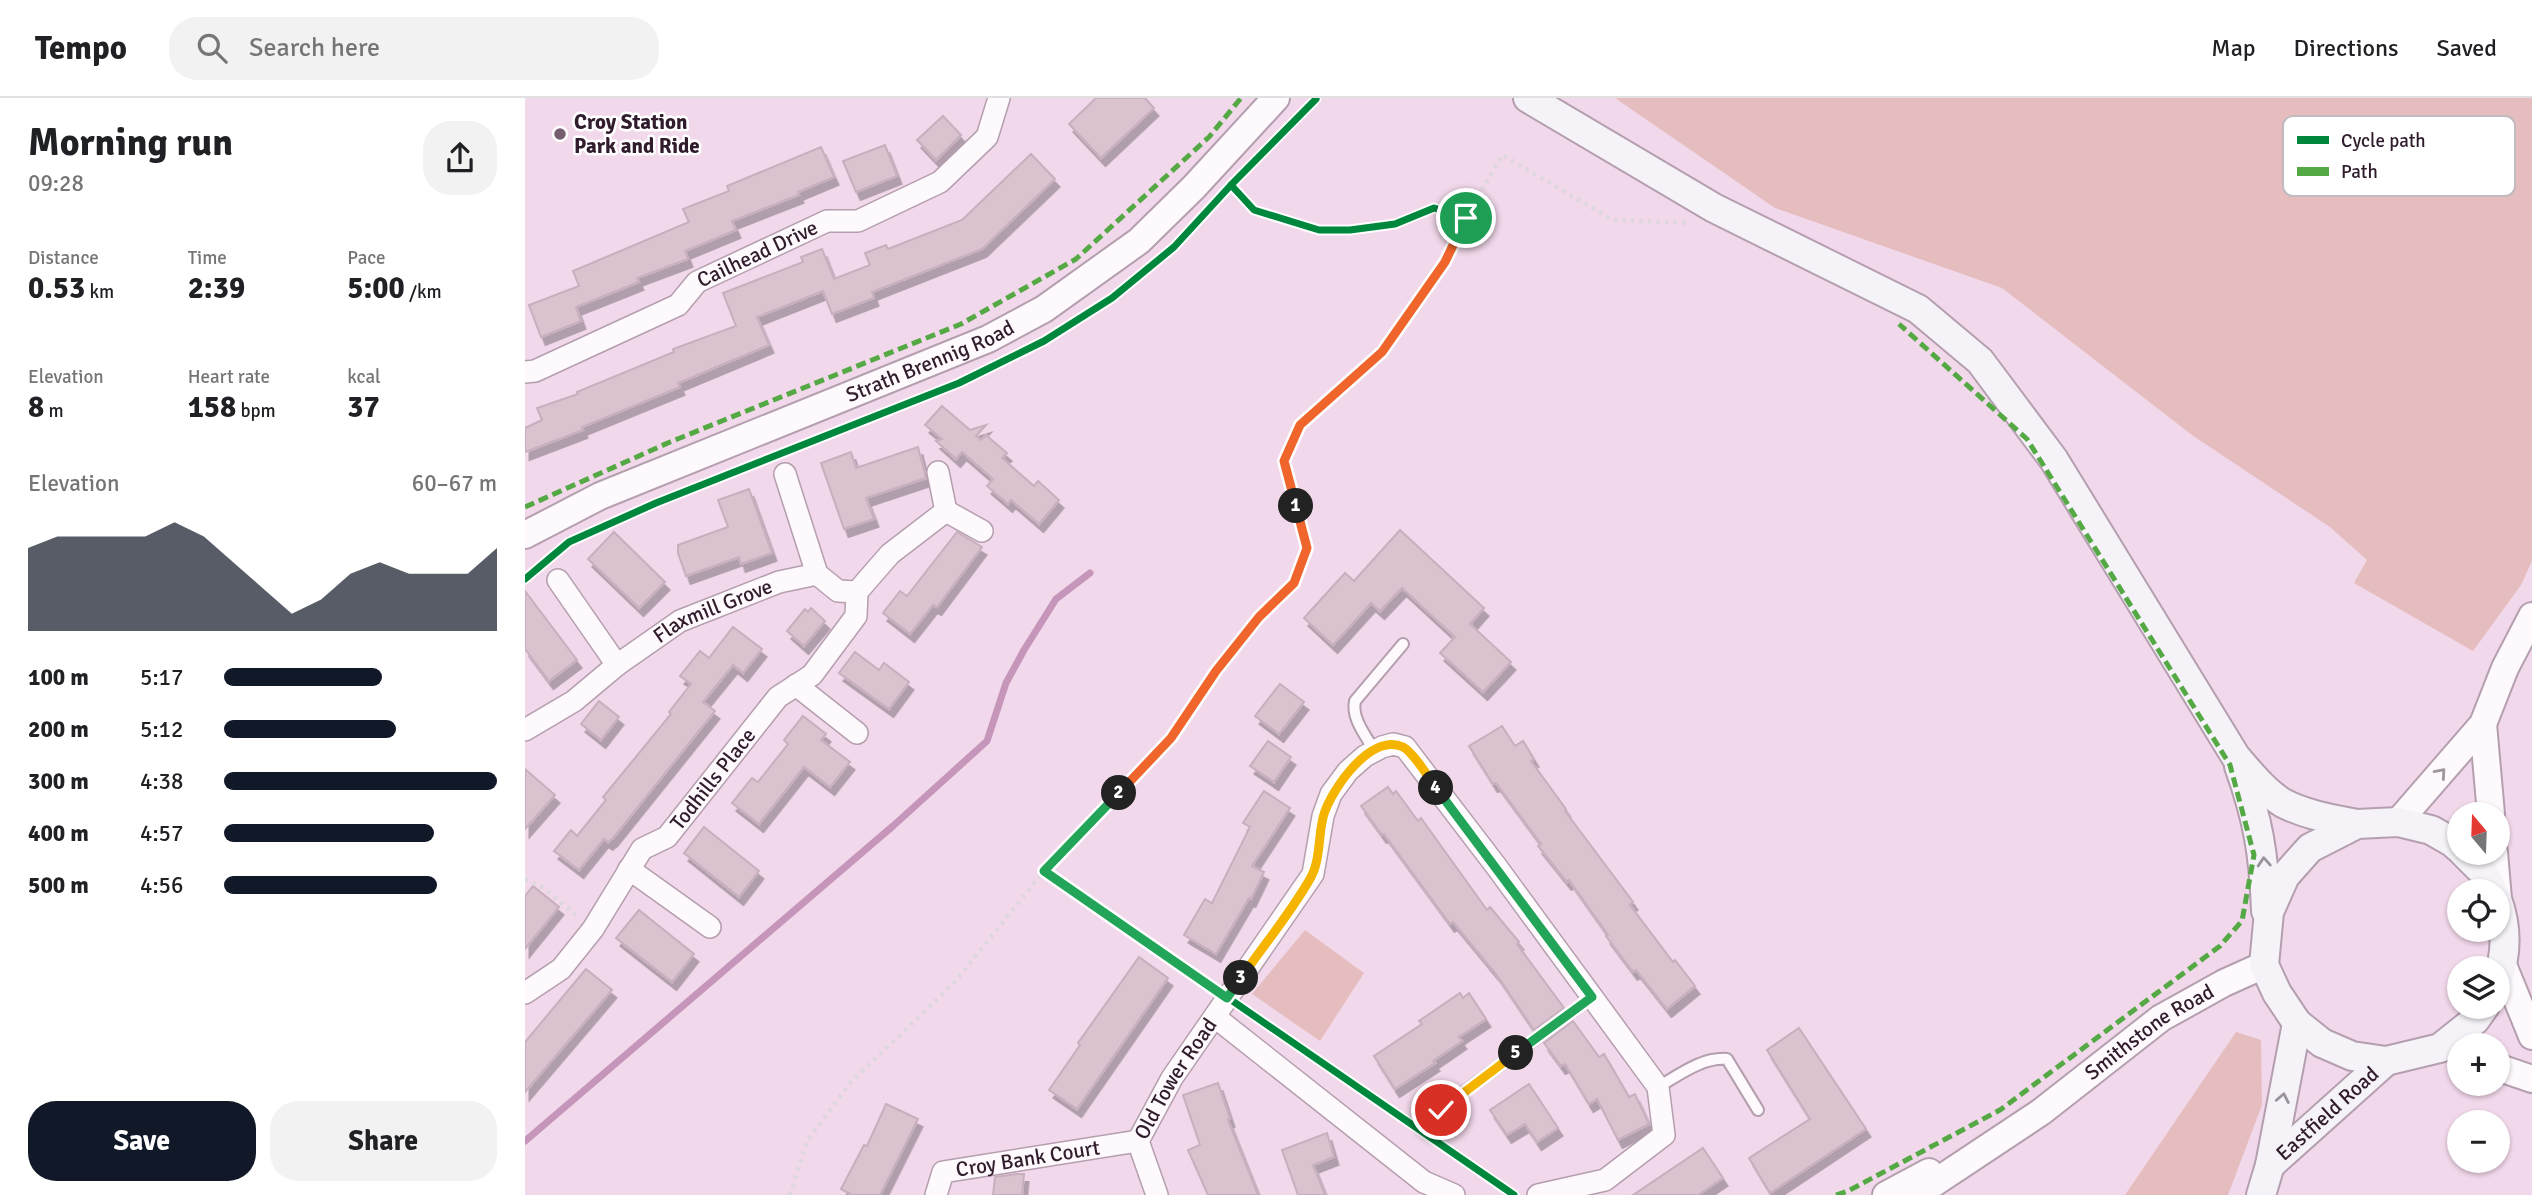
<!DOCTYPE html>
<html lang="en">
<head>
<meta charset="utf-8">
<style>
	:root { --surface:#fff; --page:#f2f2f2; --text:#202124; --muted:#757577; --line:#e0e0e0; --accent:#111827 }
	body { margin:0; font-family:Signika,sans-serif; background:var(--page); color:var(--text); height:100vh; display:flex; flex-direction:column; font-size:26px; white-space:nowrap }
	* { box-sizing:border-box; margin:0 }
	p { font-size:23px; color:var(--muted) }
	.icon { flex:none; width:38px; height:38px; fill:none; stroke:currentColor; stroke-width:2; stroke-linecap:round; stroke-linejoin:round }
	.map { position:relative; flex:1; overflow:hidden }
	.drawer { display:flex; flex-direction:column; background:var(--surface); width:525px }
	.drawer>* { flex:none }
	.needle { width:46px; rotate:341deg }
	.tools { position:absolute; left:1922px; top:704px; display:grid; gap:14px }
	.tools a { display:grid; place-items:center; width:63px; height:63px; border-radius:50%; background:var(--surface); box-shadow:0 2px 5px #0004; font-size:35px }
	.pin { position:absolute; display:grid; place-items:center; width:60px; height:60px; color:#fff; margin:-30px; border:4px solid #fff; border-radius:50%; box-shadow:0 2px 7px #0007 }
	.km { position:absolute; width:35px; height:35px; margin:-18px; border-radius:50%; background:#222; color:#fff; font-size:19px; line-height:35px; text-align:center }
	.round { display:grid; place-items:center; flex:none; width:74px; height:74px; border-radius:28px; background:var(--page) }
	.summary { display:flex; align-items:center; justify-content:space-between; height:119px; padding:0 28px }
	h1 { font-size:38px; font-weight:800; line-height:52px }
	.figures { display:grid; grid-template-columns:repeat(3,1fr); gap:10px; height:119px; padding:7px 28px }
	.figures div { display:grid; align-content:center }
	.figures b { font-size:30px; font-weight:800 }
	.figures small { font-size:19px; font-weight:400 }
	.figures p { font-size:19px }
	.chart { height:196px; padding:14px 28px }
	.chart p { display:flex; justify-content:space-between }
	.chart svg { width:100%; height:126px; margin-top:7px; fill:var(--accent); opacity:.7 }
	.cta { display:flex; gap:14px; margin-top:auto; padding:14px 28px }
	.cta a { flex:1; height:80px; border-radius:28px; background:var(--accent); color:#fff; font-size:28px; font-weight:800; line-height:80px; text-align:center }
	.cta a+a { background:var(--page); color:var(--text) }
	ul { padding:0 28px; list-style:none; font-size:23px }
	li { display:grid; grid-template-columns:112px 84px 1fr; align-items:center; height:52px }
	li i { height:18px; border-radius:9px; background:var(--accent) }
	header { display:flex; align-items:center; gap:42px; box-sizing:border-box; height:98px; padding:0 35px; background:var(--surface); border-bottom:2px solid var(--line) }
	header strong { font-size:33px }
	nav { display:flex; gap:38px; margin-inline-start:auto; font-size:24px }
	.search { width:490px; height:63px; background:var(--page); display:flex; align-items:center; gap:18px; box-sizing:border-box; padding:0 24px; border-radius:28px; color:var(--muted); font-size:26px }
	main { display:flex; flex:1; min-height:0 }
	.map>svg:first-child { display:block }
	.green { fill:#e5bdbe }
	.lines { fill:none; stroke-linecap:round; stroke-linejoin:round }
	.stream { stroke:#c595ba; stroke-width:7 }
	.building { fill:#dbc2cf; stroke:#c8afbd; stroke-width:2; filter:url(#shadow) }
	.service-casing { stroke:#b49faf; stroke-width:14 }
	.minor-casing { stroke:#b49faf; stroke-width:24 }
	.tertiary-casing { stroke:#b49faf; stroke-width:30 }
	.secondary-casing { stroke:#b49faf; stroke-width:32 }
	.path { stroke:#ded7dd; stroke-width:4.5; stroke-dasharray:3.5 5; stroke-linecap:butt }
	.service { stroke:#fdf9fc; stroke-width:10 }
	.minor { stroke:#fdf9fc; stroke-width:21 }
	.tertiary { stroke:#fdf9fc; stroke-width:26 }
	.secondary { stroke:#f5f2f8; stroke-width:28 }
	.quiet { stroke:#54a944; stroke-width:5; stroke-dasharray:10 5; stroke-linecap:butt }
	.cycleway-casing { stroke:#fff; stroke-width:11 }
	.cycleway { stroke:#00873e; stroke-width:7 }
	.oneway { stroke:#a1969e }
	.oneway2 { stroke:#9c929c }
	.split-1-casing { stroke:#fff; stroke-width:14 }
	.split-2-casing { stroke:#fff; stroke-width:14 }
	.split-3-casing { stroke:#fff; stroke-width:14 }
	.split-4-casing { stroke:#fff; stroke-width:14 }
	.split-5-casing { stroke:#fff; stroke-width:14 }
	.split-6-casing { stroke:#fff; stroke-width:14 }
	.split-1 { stroke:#f0652b; stroke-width:9 }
	.split-2 { stroke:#f0652b; stroke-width:9 }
	.split-3 { stroke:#22a559; stroke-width:9 }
	.split-4 { stroke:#f5b400; stroke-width:9 }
	.split-5 { stroke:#22a559; stroke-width:9 }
	.split-6 { stroke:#f5b400; stroke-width:9 }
	.poi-dot { fill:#745e6f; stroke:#fff; stroke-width:2.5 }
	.labels { text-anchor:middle; stroke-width:5; stroke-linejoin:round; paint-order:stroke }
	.poi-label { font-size:21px; font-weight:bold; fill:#301c2c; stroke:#fff; text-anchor:start }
	.street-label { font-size:21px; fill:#301c2c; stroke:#fff }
	.key { fill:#fff; stroke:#c1bbc0; stroke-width:2 }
	.key-label { font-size:19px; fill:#301c2c }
</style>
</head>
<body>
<header>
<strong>Tempo</strong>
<div class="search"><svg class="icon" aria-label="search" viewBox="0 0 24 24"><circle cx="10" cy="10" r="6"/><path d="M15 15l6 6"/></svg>Search here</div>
<nav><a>Map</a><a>Directions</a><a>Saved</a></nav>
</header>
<main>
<section class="drawer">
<div class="summary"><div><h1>Morning run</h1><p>09:28</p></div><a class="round"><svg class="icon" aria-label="share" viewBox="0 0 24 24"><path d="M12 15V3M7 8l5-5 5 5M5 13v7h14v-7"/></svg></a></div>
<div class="figures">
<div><p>Distance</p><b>0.53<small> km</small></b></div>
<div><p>Time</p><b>2:39</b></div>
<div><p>Pace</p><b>5:00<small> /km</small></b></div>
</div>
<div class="figures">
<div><p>Elevation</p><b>8<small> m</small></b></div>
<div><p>Heart rate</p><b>158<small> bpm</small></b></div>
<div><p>kcal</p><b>37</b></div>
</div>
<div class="chart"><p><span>Elevation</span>60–67 m</p>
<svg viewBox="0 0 160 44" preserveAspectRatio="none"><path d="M0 44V15L10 11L20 11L30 11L40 11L50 6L60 11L70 20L80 29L90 38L100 33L110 24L120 20L130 24L140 24L150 24L160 15V44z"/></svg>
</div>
<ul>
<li><b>100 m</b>5:17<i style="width:58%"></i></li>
<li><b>200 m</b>5:12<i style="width:63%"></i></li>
<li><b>300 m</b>4:38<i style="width:100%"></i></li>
<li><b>400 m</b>4:57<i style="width:77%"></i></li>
<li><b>500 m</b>4:56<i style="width:78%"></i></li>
</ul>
<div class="cta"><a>Save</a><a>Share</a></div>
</section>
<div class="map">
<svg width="2007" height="1097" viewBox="0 0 2007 1097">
	<defs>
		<filter id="shadow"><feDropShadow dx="4.5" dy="8" stdDeviation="0" flood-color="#0004"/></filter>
	</defs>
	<rect width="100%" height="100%" fill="#f2d8eb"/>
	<g class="green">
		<polygon points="1090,0 2007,0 2007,463 1996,487 1948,553 1829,485 1842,462 1805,429 1667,337 1477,190 1250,110"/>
		<polygon points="780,832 839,875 795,943 727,896"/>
		<polygon points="1711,934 1736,942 1737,1007 1703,1097 1600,1097"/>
	</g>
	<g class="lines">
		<polyline class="stream" points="0,1043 368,728 462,643 481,585 499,552 531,501 565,475"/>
	</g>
	<g class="building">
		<polygon points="571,0 620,0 629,10 576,60 544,26"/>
		<polygon points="418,18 436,37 411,62 392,42"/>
		<polygon points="360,47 372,78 331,94 318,63"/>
		<polygon points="296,49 309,79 273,94 274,97 207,123 211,132 160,153 163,161 112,180 114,184 51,209 56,223 16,239 4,207 54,188 48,173 164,124 158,111 204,93 202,88"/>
		<polygon points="506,56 530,81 457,151 347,194 349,200 307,216 298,193 232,219 244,247 153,285 155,289 57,329 58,332 0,354 0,330 17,322 12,310 53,296 52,294 149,254 148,251 211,228 198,195 278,164 276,159 297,151 309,181 345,167 340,155 361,147 363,151 437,122"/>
		<polygon points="417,308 445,332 461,327 451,338 456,342 461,337 482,355 477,360 509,388 513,383 534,402 514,426 486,402 483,406 462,388 468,381 437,354 431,361 411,343 417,341 400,327"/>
		<polygon points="393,349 401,380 341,400 349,421 319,431 296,365 326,354 331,370"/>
		<polygon points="224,391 247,455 216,466 214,459 161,478 153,455 153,447 203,429 193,402"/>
		<polygon points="875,432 959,510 945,526 986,564 958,594 915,555 930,539 877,490 855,513 846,505 808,547 779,520 820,475 829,483"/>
		<polygon points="89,434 140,484 114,510 63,461"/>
		<polygon points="432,434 457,449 412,509 408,507 385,536 358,515 375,493 382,498"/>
		<polygon points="0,493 52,562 24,583 0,551"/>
		<polygon points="286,510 300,523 279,548 262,533 280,511 283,514"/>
		<polygon points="208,529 237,551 218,575 208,567 178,604 190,613 88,740 83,744 79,741 54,772 29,753 46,732 52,738 81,702 78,699 146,616 144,614 166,586 155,578 175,553 184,560"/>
		<polygon points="330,554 354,572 359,565 384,584 364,611 314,575"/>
		<polygon points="755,586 779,604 754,636 730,618"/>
		<polygon points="74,603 94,619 76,642 56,626"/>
		<polygon points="278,618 301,636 296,642 325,664 305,689 279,669 234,726 207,705 227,680 233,684 263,646 259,642"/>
		<polygon points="977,628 990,648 998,643 1009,661 1006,663 1041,711 1040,713 1108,804 1105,807 1148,864 1150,862 1170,888 1142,911 1111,872 1108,874 1081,838 1083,837 1044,782 1042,784 1013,748 1016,746 971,685 968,686 944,648"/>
		<polygon points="743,643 766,659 749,684 725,668"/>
		<polygon points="0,671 30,697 0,731"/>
		<polygon points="863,689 868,696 871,693 893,723 896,720 962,812 965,809 994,844 992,846 1039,910 1009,932 971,876 928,824 925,826 859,736 857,737 836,708"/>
		<polygon points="739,693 765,710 727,768 739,774 726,801 724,800 691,856 659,837 680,801 687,805 725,729 718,725"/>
		<polygon points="179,729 234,773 214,799 159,755"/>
		<polygon points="8,788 34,809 0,851 0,798"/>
		<polygon points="114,812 169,856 147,884 91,840"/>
		<polygon points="614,859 643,880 552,1011 524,992 555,947 553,945"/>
		<polygon points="61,871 87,892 0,994 0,944"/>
		<polygon points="935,895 938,900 944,895 961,921 934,939 937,943 908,963 910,965 870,991 849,958 897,926 894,923"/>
		<polygon points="1048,923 1074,959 1079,956 1104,999 1110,996 1124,1026 1093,1042 1072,1001 1064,1006 1040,966 1036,968 1019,945"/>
		<polygon points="1274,930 1341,1031 1245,1095 1224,1060 1285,1021 1242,952"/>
		<polygon points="693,985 705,1021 703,1022 733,1097 683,1097 663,1052 675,1047 658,997"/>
		<polygon points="1004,986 1033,1030 1012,1044 1000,1026 982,1037 965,1012"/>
		<polygon points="361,1006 393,1021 355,1097 327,1097 316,1091 339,1047 342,1048"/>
		<polygon points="802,1035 809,1059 788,1067 800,1097 773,1097 757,1052"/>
		<polygon points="1178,1050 1198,1080 1173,1097 1108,1097"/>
		<polygon points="492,1076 499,1076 497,1097 468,1097 470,1079"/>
	</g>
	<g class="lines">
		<g class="service-casing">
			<g id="service">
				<path d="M849,652c-8,-14 -23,-32 -19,-49l48,-57"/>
				<path d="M1133,989c21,-12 44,-30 69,-28l31,51"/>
				<polyline points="916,1011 1067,899"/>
			</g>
		</g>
		<g class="minor-casing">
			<g id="minor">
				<path id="s1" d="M0,274l10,-1 143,-66 19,-23 130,-61h31l82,-39 47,-45 12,-39"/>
				<polyline points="260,376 292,476"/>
				<polyline points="421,413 457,433"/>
				<polyline points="33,482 92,567"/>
				<polyline points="271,587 332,635"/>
				<path id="s2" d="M0,632l49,-29 43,-36 63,-44 99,-39 38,-8 21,17 19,1"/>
				<polyline points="104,771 185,829"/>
				<path id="s3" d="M0,895l36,-24 32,-40 49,-80 25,-12 111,-140 34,-22 44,-59 1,-24 33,-38 56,-43 -8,-39"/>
				<polyline points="690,919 899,1084 929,1097"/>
				<path id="s4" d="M411,1097l7,-23 195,-31"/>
				<path id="s5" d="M632,1097l-19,-54 34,-63 141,-204 10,-58 8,-22 17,-23 17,-15 17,-9 11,-3 12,3 91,119 162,221 6,48 -59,45 -67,15"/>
			</g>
		</g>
		<g class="tertiary-casing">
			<g id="tertiary">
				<path id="s6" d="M0,437l75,-39 388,-157 56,-30 95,-68 55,-54 82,-89"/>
				<polyline points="1958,626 1966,716"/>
				<polyline points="1873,724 1958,626 1980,570 2007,518"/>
				<polyline points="1969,754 1973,801"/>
				<polyline points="1978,867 2007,938"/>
				<polyline points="1972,969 2007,981"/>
				<polyline points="1361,1097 1404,1074"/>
				<path id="s7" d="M1391,1097l125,-83 120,-94 63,-35 40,-18"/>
			</g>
		</g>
		<g class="secondary-casing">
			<g id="secondary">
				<path d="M1003,0l186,110 204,101 62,52 74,99 182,297c14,16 29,35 47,46 23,12 49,16 74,21"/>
				<path d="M1714,668c19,53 25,88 27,145"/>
				<polyline points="1934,750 1927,744 1906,732 1873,724 1832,726 1785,750 1760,778 1744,814 1739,867 1752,895 1772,925 1797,945 1827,958 1861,963 1915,950 1950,922 1960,908"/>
				<polyline points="1938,754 1959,775 1968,793"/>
				<path d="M1972,801c10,27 10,55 0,82"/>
				<path id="s8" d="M1745,1067l116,-104"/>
				<polyline points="1736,1097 1745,1067 1772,925"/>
			</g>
		</g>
		<g class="path">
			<polyline points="747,45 791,1"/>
			<polyline points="707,86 729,112 794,132 825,132 870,126 909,110 941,120"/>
			<polyline points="519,773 685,888"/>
			<polyline points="0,781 20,791 51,817"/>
			<polyline points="727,917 989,1097"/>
			<polyline points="265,1097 282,1043 325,985 429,885 519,773 646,640 691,573 734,519 769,485 782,450 759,363 775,327 857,255 920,164 941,120 977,57 1088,122 1162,125"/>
		</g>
		<use href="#service" class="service"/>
		<use href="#minor" class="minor"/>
		<use href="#tertiary" class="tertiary"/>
		<use href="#secondary" class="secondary"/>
		<g class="quiet">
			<polyline points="0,409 145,344 436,226 551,161 684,39 716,0"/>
			<polyline points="1311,1097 1323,1093 1475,1012 1695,848 1717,823 1729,757 1705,667 1502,341 1374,226"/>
		</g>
		<g class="cycleway-casing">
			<g id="cycleway">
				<polyline points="791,1 706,87 729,112 794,132 825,132 870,126 909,110 941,120 920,164 857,255 775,327 759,363 782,450 769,485 734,519 691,573 646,640 519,773 989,1097"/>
				<polyline points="0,481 44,444 131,405 434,285 519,243 587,200 649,149 706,87"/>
			</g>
		</g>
		<use href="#cycleway" class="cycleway"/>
	</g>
	<defs><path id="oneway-chevron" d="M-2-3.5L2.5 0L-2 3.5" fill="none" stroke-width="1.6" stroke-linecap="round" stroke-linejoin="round" transform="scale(1.75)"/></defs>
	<use class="oneway" href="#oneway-chevron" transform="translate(1916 675) rotate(-49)"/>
	<g class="oneway2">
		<use href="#oneway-chevron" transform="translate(1739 764) rotate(-94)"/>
		<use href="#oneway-chevron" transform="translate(1758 1000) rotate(-79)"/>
	</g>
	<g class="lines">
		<g class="split-1-casing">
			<polyline id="split-1" points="771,408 759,363 775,327 857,254 920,164 941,120"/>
		</g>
		<g class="split-2-casing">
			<polyline id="split-2" points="594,695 646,640 691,573 734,519 769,485 782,450 771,408"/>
		</g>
		<g class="split-3-casing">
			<polyline id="split-3" points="594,695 519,773 702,900 716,880"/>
		</g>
		<g class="split-4-casing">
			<path id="split-4" d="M716,880c22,-32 52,-68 70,-101 10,-18 7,-44 13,-63 8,-25 47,-82 79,-67 10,5 26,31 33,41"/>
		</g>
		<g class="split-5-casing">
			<polyline id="split-5" points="911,690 1067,899 991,955"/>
		</g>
		<g class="split-6-casing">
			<polyline id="split-6" points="916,1012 991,955"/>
		</g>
		<use href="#split-1" class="split-1"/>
		<use href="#split-2" class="split-2"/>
		<use href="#split-3" class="split-3"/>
		<use href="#split-4" class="split-4"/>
		<use href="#split-5" class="split-5"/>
		<use href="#split-6" class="split-6"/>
	</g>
	<circle class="poi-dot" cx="35" cy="36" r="7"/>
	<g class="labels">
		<g class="poi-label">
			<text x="49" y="31">Croy Station<tspan x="49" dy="24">Park and Ride</tspan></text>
		</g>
		<g class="street-label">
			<text dy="7" stroke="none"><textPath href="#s1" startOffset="264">Cailhead Drive</textPath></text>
			<text dy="7" stroke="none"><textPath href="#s6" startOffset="441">Strath Brennig Road</textPath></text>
			<text dy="7" stroke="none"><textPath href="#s2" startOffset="224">Flaxmill Grove</textPath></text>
			<text dy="7" stroke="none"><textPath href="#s3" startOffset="290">Todhills Place</textPath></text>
			<text dy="7" stroke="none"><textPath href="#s7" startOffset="285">Smithstone Road</textPath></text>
			<text dy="7" stroke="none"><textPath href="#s5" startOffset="130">Old Tower Road</textPath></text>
			<text dy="7" stroke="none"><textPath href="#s8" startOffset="77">Eastfield Road</textPath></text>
			<text dy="7" stroke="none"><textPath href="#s4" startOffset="110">Croy Bank Court</textPath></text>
		</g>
	</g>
	<rect x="1758" y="18" width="232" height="80" rx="10" class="key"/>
	<rect x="1772" y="38" width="32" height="8" fill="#00873e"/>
	<rect x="1772" y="69" width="32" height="9" fill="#54a944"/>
	<g class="key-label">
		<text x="1816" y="49">Cycle path</text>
		<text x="1816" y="80">Path</text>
	</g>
</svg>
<div class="tools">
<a><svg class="needle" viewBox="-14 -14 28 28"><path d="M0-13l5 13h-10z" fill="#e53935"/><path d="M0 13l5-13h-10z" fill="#757577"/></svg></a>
<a><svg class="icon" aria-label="locate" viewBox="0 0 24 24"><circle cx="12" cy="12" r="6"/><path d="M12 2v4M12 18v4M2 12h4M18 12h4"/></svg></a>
<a><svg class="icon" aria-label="layers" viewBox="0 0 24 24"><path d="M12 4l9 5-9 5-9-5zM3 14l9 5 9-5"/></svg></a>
<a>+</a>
<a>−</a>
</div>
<div class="pin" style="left:941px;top:120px;background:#1e9e55"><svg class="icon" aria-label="arrive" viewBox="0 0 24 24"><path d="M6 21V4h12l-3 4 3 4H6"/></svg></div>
<div class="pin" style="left:916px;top:1012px;background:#d93025"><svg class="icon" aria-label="check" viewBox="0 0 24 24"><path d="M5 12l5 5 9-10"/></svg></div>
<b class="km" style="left:771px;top:408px">1</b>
<b class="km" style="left:594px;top:695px">2</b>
<b class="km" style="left:716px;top:880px">3</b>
<b class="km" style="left:911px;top:690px">4</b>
<b class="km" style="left:991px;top:955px">5</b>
</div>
</main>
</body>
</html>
